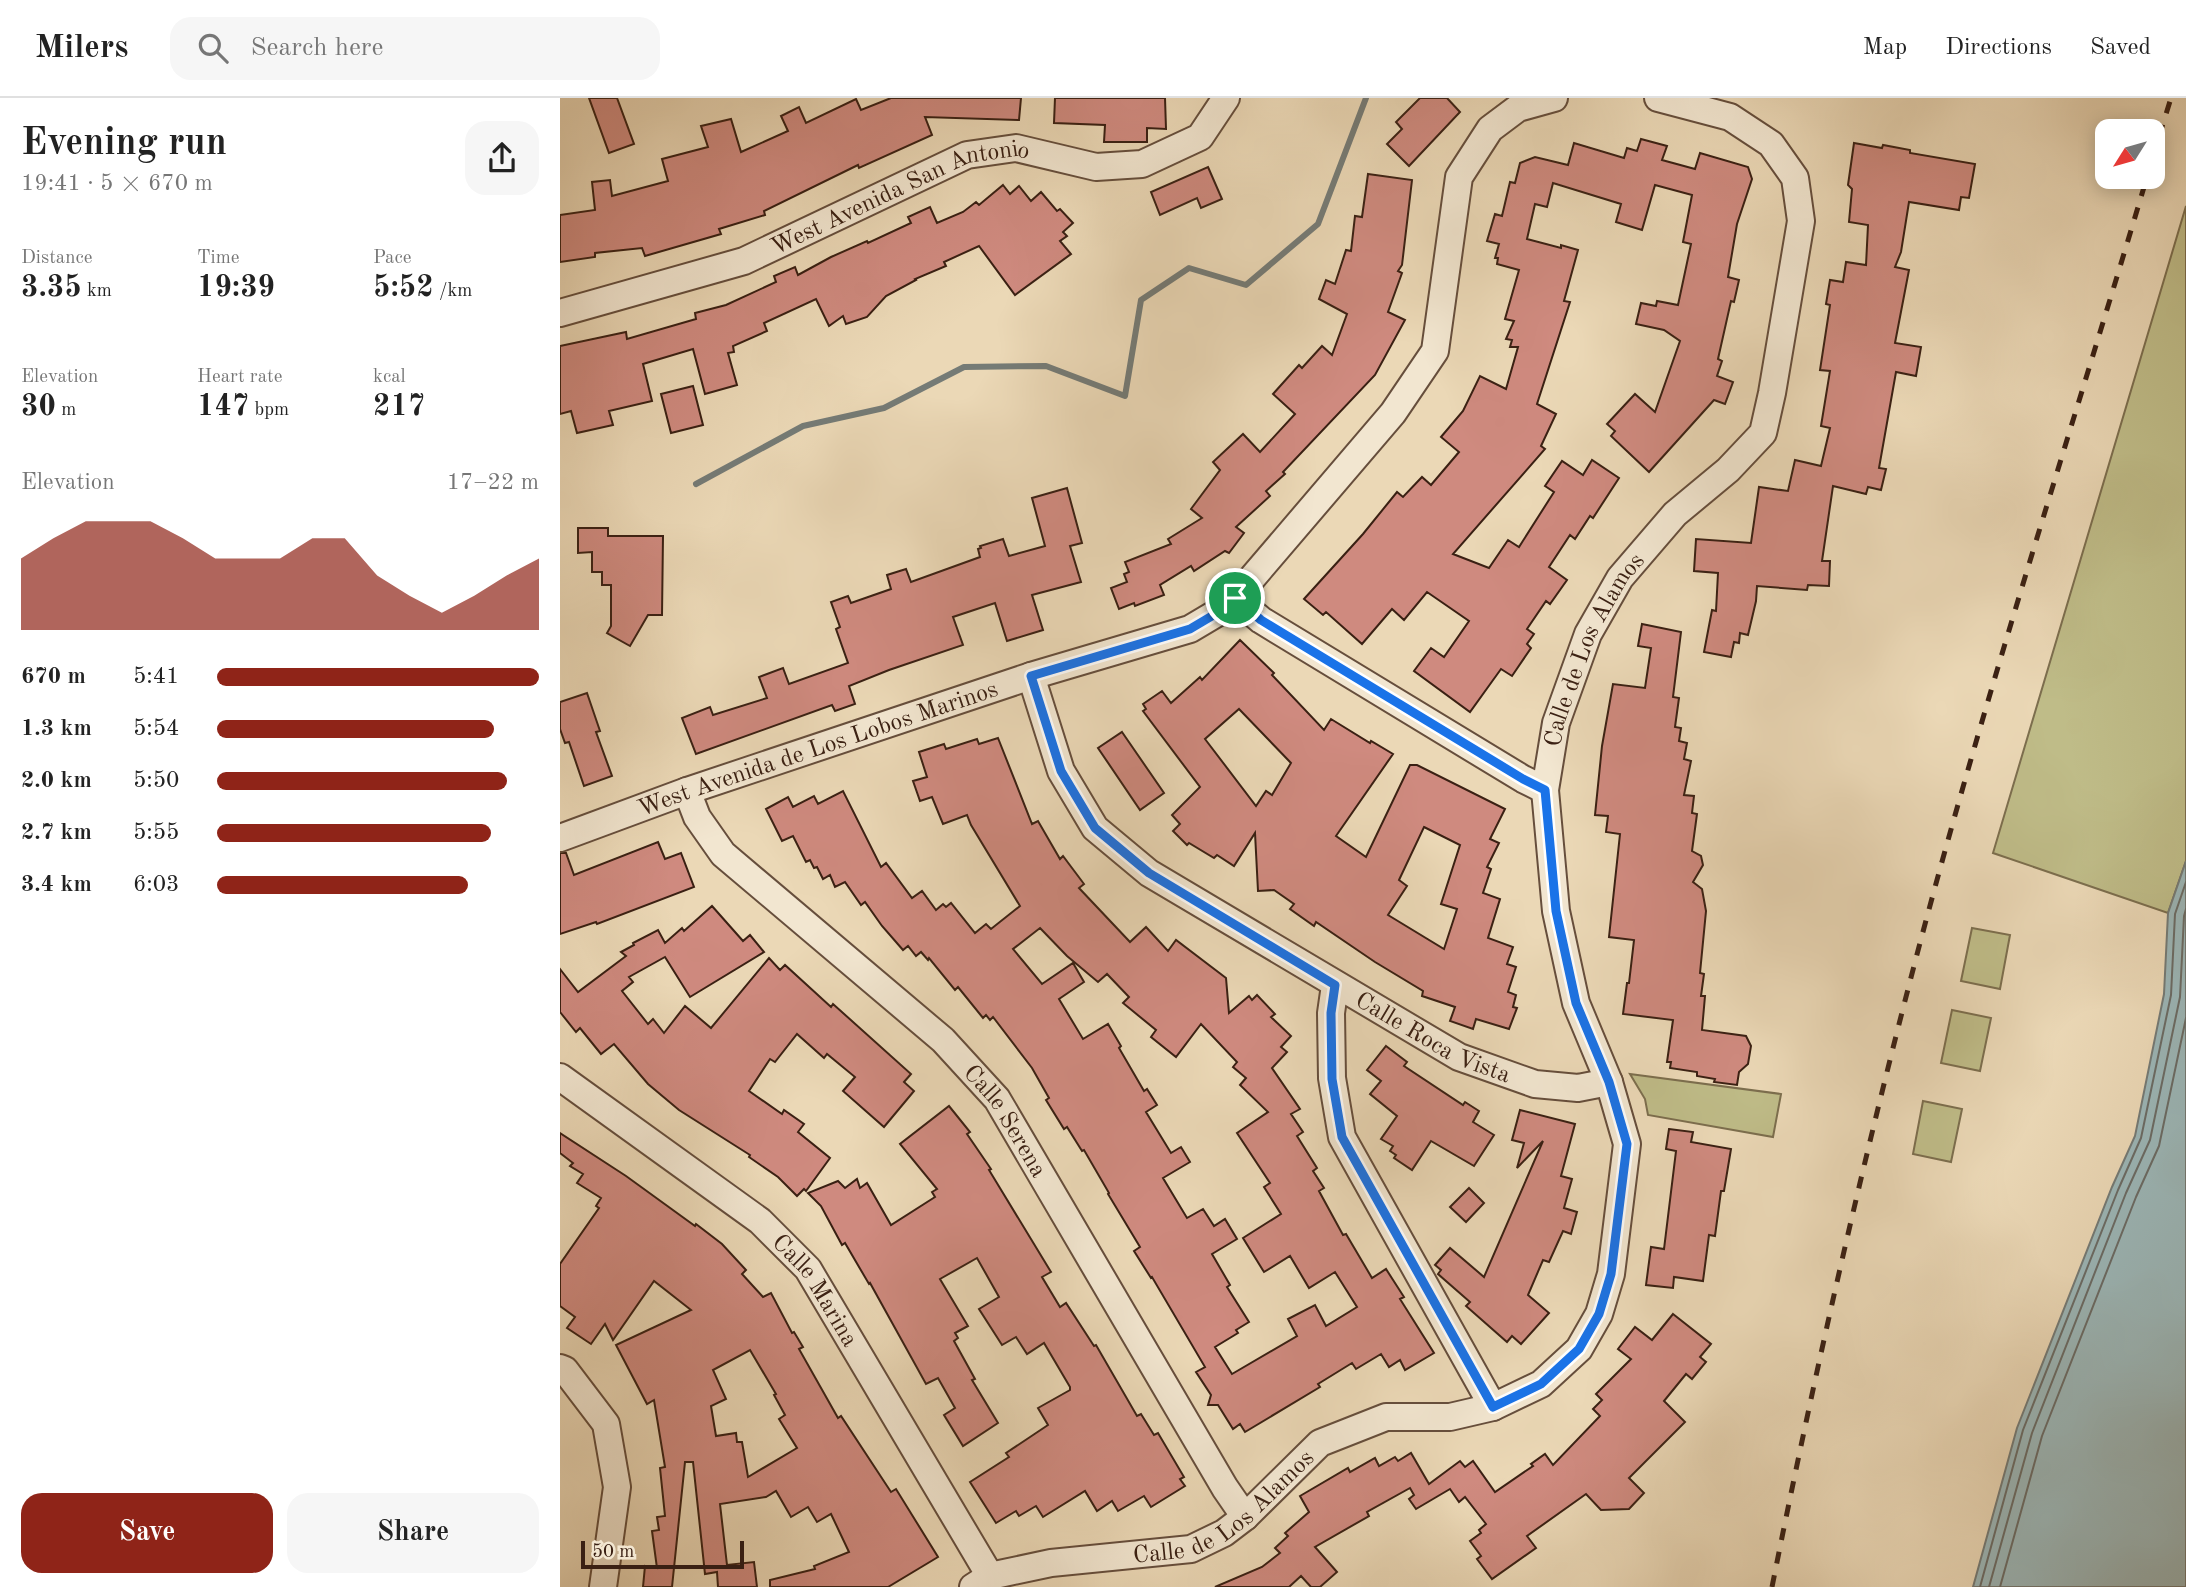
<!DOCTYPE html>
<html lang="en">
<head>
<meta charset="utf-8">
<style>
	:root { --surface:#fff; --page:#f6f6f6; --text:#222; --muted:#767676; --line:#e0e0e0; --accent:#8f2418 }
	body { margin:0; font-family:"Old Standard TT",serif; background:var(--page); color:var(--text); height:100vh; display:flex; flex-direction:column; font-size:26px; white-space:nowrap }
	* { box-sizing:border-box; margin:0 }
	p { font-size:23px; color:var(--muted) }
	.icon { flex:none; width:38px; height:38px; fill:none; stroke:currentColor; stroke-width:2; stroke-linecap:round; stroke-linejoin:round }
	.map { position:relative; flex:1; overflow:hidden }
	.side { display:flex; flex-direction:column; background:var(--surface); width:560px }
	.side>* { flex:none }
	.needle { width:46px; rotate:233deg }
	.buttons { position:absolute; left:1535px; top:21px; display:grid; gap:14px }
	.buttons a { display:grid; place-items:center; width:70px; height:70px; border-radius:14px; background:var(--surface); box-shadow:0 4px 18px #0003; font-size:35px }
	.scale { position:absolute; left:21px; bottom:18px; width:163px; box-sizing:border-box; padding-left:7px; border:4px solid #3a2013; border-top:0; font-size:19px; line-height:24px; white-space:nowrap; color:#3a2013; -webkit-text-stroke:5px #f2e6d0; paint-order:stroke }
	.pin { position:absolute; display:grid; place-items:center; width:60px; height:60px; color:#fff; margin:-30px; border:4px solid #fff; border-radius:50%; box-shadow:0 2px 7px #0007 }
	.round { display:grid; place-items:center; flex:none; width:74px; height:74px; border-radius:21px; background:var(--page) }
	.headline { display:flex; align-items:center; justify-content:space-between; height:119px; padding:0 21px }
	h1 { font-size:38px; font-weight:800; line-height:52px }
	.figures { display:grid; grid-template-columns:repeat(3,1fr); gap:10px; height:119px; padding:7px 21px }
	.figures div { display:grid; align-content:center }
	.figures b { font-size:30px; font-weight:800 }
	.figures small { font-size:19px; font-weight:400 }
	.figures p { font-size:19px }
	.chart { height:196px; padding:14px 21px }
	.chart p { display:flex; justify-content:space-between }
	.chart svg { width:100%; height:126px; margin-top:7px; fill:var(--accent); opacity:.7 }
	.action { display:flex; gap:14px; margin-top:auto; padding:14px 21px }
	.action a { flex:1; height:80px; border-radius:21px; background:var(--accent); color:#fff; font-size:28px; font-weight:800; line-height:80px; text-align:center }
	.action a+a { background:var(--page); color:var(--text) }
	ul { padding:0 21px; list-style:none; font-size:23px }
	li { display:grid; grid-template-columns:112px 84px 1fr; align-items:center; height:52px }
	li i { height:18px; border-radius:9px; background:var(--accent) }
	header { display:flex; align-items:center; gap:42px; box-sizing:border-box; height:98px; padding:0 35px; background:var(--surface); border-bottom:2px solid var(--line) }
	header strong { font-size:33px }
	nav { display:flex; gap:38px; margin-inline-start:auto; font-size:24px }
	.search { width:490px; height:63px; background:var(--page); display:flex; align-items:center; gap:18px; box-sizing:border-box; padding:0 24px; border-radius:21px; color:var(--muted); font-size:26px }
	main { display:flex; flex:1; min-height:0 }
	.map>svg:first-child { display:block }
	.green { fill:#bfbc88; stroke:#7c6e4e; stroke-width:2 }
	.water { fill:#9cb7b8; stroke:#757b76; stroke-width:2 }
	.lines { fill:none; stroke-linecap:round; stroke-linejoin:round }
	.shore { stroke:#6b6c66; stroke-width:2 }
	.stream { stroke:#757b76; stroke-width:6 }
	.building { fill:#cf8a7f; stroke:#3a2013; stroke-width:2; fill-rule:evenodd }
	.minor-casing { stroke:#664e3c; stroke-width:30 }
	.minor { stroke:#f2e6d0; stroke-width:26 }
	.rail { stroke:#3a2013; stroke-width:5; stroke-dasharray:12 12; stroke-linecap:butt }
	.route-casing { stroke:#fff; stroke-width:14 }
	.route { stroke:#1a73e8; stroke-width:9 }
	.labels { text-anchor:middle; stroke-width:6; stroke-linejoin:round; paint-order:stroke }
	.street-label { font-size:24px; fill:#3a2013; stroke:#f2e6d0 }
</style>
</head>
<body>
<header>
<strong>Milers</strong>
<div class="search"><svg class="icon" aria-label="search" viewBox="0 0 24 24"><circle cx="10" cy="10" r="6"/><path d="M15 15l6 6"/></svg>Search here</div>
<nav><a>Map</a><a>Directions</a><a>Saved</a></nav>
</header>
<main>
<section class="side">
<div class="headline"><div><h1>Evening run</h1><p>19:41 · 5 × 670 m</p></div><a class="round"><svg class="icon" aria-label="share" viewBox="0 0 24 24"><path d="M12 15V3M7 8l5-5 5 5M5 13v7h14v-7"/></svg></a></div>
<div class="figures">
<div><p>Distance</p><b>3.35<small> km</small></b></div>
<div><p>Time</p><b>19:39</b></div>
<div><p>Pace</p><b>5:52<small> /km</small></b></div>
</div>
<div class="figures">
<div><p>Elevation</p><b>30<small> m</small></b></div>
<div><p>Heart rate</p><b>147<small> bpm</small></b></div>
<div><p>kcal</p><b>217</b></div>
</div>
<div class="chart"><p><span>Elevation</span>17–22 m</p>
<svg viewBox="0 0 160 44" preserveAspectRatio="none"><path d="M0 44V19L10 12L20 6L30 6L40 6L50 12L60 19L70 19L80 19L90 12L100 12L110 25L120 32L130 38L140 32L150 25L160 19V44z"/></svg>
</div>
<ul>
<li><b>670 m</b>5:41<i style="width:100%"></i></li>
<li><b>1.3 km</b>5:54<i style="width:86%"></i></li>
<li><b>2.0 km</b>5:50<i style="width:90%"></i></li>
<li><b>2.7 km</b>5:55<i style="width:85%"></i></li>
<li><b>3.4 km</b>6:03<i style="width:78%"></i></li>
</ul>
<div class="action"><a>Save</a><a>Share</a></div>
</section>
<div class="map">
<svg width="1626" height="1489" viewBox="0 0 1626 1489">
	<rect width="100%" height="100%" fill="#ebd8b6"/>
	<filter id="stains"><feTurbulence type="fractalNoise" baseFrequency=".00286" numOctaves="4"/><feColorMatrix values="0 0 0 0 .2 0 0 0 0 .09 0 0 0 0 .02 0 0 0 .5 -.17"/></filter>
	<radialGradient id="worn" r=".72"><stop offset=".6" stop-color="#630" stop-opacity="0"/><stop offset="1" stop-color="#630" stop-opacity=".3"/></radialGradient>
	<g class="green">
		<polygon points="1626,108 1626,763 1608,815 1433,755"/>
		<polygon points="1412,830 1450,837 1440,891 1401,883"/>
		<polygon points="1392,912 1431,920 1420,973 1381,965"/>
		<polygon points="1070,976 1221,996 1213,1039 1088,1017 1085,1001"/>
		<polygon points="1363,1003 1402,1011 1391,1064 1353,1056"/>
	</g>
	<polygon class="water" points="1626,763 1626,1489 1413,1489 1457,1330 1552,1089 1575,1038 1604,896 1608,815"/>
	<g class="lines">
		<g class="shore">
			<polyline points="1420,1489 1463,1332 1558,1092 1581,1040 1611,897 1615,816 1626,784"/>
			<polyline points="1429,1489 1472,1335 1566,1095 1590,1042 1620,899 1624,818 1626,811"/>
			<polyline points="1440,1489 1482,1338 1576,1099 1599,1048 1626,920"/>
		</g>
		<polyline class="stream" points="136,386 243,328 324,310 404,269 486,268 565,298 581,202 629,170 686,187 758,126 806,0"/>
	</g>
	<g class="building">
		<polygon points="29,0 57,0 74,46 49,55"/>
		<polygon points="331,0 461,0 459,22 365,19 372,37 299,70 298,67 204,113 205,117 159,131 161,136 85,158 82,150 35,155 35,159 0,164 0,117 35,112 32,84 50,82 52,98 108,83 102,61 148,49 141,28 171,21 181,54 228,33 221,18 239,9 246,25 296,1 301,12"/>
		<polygon points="495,0 605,0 606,31 587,30 587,44 544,44 545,27 494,25"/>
		<polygon points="860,0 887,0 900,14 849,68 827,46 842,31 836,24"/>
		<polygon points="1081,41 1107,48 1102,62 1135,71 1140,55 1188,69 1192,81 1177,126 1168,179 1179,182 1174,204 1171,203 1158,261 1162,263 1157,278 1173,284 1165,306 1154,302 1089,374 1051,338 1055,333 1047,326 1075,296 1095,314 1120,243 1104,232 1076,226 1081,205 1096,208 1097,203 1118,207 1131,146 1123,144 1132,97 1095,87 1082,132 1056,124 1061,106 993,85 987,109 975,106 967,141 1001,150 1001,147 1018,152 1004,203 1010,204 977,306 996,316 981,348 985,351 893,456 929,470 948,442 959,449 994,394 985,388 1002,363 1023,377 1032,362 1059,380 1033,420 1030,418 1015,441 1010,437 989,469 1007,482 990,506 986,503 967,531 974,536 967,546 971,550 952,578 941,571 910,614 854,573 871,550 884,559 909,523 867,494 844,522 832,511 802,546 766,514 763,517 744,501 803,436 837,394 843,399 862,379 871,387 899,354 881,339 903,313 920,278 946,291 958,249 950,249 952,242 946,241 954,223 945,221 959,172 937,166 938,160 935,160 939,146 927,143 935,116 942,118 950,84 955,85 960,65 975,59 1008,67 1014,45 1064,60 1067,50 1077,53"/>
		<polygon points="1294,45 1322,50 1323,47 1350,52 1350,55 1415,66 1409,100 1401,99 1399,112 1349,104 1341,154 1335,169 1349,172 1335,245 1361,249 1356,278 1336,274 1319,370 1326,371 1321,392 1308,389 1306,396 1273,388 1262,463 1270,463 1269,488 1248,487 1247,492 1197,488 1196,503 1188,537 1180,535 1179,545 1174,544 1171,559 1144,554 1152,512 1156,513 1158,475 1134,473 1136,441 1191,445 1199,389 1228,393 1235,362 1261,368 1270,330 1261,328 1270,273 1260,272 1270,207 1266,206 1270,182 1283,184 1286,164 1306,167 1308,127 1289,124 1292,91 1288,87"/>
		<polygon points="648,69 662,101 641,110 637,100 600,117 591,94"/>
		<polygon points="808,76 852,82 842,167 838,173 842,175 828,214 845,222 815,277 723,374 725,376 706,393 710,398 676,429 684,435 669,455 665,453 634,473 631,468 600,487 604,497 575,508 574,505 559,511 551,490 567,484 564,476 569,474 565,464 611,446 608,441 642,420 631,411 660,372 653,364 683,336 700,354 735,316 713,296 739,267 742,270 762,248 772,257 787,216 759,201 766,182 775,186 786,152 791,153 795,118 802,119"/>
		<polygon points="443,87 450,96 459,88 471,103 481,94 497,113 500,111 513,125 503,134 507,138 500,143 511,156 455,197 419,148 384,164 386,168 355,181 356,182 326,198 307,219 286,226 283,218 269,228 256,201 204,225 207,233 173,248 174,254 168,255 177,287 145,296 133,251 83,266 92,303 49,313 53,327 17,335 11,313 0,316 0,248 66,234 67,241 136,221 135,215 166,207 216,184 214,178 235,169 238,177 271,159 307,143 308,145 351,125 348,119 370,109 377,125 403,114 416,104 419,107"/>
		<polygon points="133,288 143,327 111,335 101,296"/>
		<polygon points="507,390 522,445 510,448 521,484 472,497 483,532 447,543 435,505 393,519 403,547 329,572 289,588 295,606 275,613 272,607 136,656 122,620 150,609 153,617 207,600 199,579 223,570 229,586 288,565 276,531 280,529 271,504 288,498 291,505 331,491 327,477 346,471 351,484 420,459 418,451 421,450 420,448 443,441 449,458 485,448 472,400"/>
		<polygon points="18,430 48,430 48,438 103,438 102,517 88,517 70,548 47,535 51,528 51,487 42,487 42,474 32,474 32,454 18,455"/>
		<polygon points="1082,526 1121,534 1113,599 1119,600 1115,629 1121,630 1119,643 1127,645 1124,661 1131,663 1124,697 1134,698 1132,715 1137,716 1132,753 1141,758 1143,767 1133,784 1142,791 1146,813 1140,875 1144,876 1141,898 1145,898 1142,932 1186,938 1191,948 1188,966 1179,974 1177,987 1154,984 1155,981 1137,978 1137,974 1110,970 1111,964 1107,964 1113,922 1063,916 1067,885 1069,885 1074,842 1049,839 1060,736 1046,734 1048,718 1035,717 1042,648 1053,586 1085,590 1091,550 1078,548"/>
		<path d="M680,542l34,33 -2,2 52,55 7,-11 39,24 1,-2 22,13 -57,82 30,21 44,-92h7l88,44 -15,30 9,4 -12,24 4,2 -8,24 17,6 -12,39 25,9 -6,17 9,3 -8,25 8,3 -3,12 4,1 -8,21 -33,-10 -3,10 -23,-8 5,-14 -33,-11 1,-5 -48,-29 -59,-40 -2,4 -24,-17 4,-5 -20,-14 -16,1 -3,-58 -21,33 -17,-11 -3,3 -25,-15 -2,2 -14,-14 7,-7 -8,-9 28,-28 -57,-76 3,-2 -3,-5 19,-13 9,12 29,-26 2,3zM679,611l52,54 -19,32 -6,-4 -10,15 -51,-67zM864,729l36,18 -19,59 16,5 -13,40 -56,-34 19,-29 -8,-6z"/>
		<polygon points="27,595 40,633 36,634 52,678 24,688 9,644 5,645 0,631 0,604"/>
		<polygon points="562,634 604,695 580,712 538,650"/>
		<path d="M438,640l34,86 6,-3 22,38 3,-3 21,28 -5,4 51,54 16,-15 22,24 8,-11 50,38 3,35 20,-17 3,4 5,-5 18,19 -4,3 20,19 -10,11 6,5 -15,16 28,41 -9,5 12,18 -6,4 20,32 -4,3 11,17 -5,3 24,44 3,-1 26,44 14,-9 18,28 -4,2 34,54 -29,17 -5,-10 -11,7 -8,-13 -25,15 -4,-6 -34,21 2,3 -75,45 -5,-8 -7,5 -15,-24h-10l3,-10 -15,-23 9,-5 -53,-90 -1,1 -17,-27 6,-4 -32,-53 1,-1 -25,-43 -2,1 -15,-24 -3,2 -18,-29 3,-2 -17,-30 -39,-51 -3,3 -4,-5 -3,3 -25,-31 -3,3 -26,-32 -1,2 -7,-8 -5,4 -8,-10 -5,4 -21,-24 -17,-24 -4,3 -16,-23 -10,5 -5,-12 -7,4 -6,-12 -3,1 -4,-8 -4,2 -13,-26 -11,5 -16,-32 22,-12 5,10 21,-11 4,8 25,-13 38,76 5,-4 26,35 10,-7 14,19 7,-6 3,3 5,-4 24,30 11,-9 5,5 29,-23 -49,-81 -4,-10 -24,9 -11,-27 -12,4 -7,-20 14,-4 -8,-25 25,-8 2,5 31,-10 2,5zM480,830l27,28 31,26 9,-8 22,23 -6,6 33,27 -5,7 25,20 25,-33 36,38 -4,5 13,11 -6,7 28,27 -31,21 33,50 -6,4 17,27 -38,24 21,34 26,-16 19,32 26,-16 22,35 -31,19 -11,-21 -27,14 9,17 -65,38 -17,-27 23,-14 -2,-3 13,-8 -22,-35 3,-2 -18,-31 25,-15 -12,-20 -11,7 -11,-17 -16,9 -24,-40 27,-16 -9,-15 -10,6 -25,-41 11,-7 -10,-16 -3,2 -25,-43 2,-2 -13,-22 -25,15 -24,-40 25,-17 -11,-19 -31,21 -29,-35z"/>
		<polygon points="98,744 105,761 121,755 134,789 37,826 36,824 0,836 0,755 6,755 14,777"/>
		<polygon points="152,808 183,843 190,837 204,854 130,899 105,859 69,879 73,884 62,893 88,926 93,921 104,935 125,908 151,930 209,860 220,872 225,867 271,909 273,906 351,976 344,984 354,993 324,1029 283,993 295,979 267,956 264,960 237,936 215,964 210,961 189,993 222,1016 224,1012 244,1026 238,1034 270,1060 246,1093 244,1091 237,1098 218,1079 189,1059 190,1057 119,1012 88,986 54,946 41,956 20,930 16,934 0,914 0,871 18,894 66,858 61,854 74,847 73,845 98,832 105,845 122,830 124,833"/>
		<polygon points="826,948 847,964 844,968 903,1007 905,1004 919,1013 913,1024 934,1037 914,1068 871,1043 852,1072 834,1060 836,1057 830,1053 833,1048 821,1041 837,1018 810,996 821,983 807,972"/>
		<polygon points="389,1008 410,1034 407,1036 431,1071 429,1072 491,1174 482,1179 500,1209 506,1205 534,1248 536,1247 577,1318 581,1316 594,1337 598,1335 624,1379 620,1381 625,1388 591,1409 584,1398 558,1413 552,1403 537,1413 525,1393 483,1419 476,1408 459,1418 456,1413 436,1425 410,1384 449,1359 446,1355 488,1327 478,1310 510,1292 510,1289 484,1245 467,1256 456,1239 442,1247 419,1211 439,1199 417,1160 380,1181 408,1228 395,1235 398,1240 394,1243 415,1281 412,1282 438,1325 403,1348 384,1317 395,1310 378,1280 366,1286 310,1185 309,1186 285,1145 282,1147 261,1108 248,1095 278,1083 285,1090 297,1081 300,1090 307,1085 331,1127 375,1099 372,1094 377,1091 340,1046"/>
		<polygon points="960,1012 1015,1026 1001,1078 1012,1081 1004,1110 1017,1114 1011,1136 1003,1133 989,1164 983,1162 968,1197 989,1215 961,1246 952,1238 947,1244 906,1208 910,1204 878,1176 881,1172 875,1167 890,1150 924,1179 983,1043 957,1070 964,1045 952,1042"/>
		<polygon points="1109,1031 1133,1034 1131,1044 1171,1051 1164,1093 1161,1093 1155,1138 1149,1137 1143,1183 1114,1179 1113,1190 1086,1187 1091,1149 1104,1151 1116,1053 1106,1051"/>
		<path d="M0,1035l66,43 69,50 1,-2 26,20 24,26 -4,4 21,23 8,-4 21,40 2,-1 9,15 -4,2 39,69 3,-2 50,76 5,-3 42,68 -50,30h-118v-7l45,-11 -1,-3 35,-14 -18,-38 -14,8 -9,-15 -17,10 -15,-26 -10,6 -46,7 7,61 27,-3 3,25h-39l-1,-15 -12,2 -12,-112h-8l-13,125h-29l2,-21 12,2 -5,-37 7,-1 -2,-13 8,-1 -5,-48 5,-1 -11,-67 -7,4 -31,-59 75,-35 -37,-29 -41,59 -8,-16 -14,20 -24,-16 8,-11 -15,-11v-42l39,-56 -3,-2 5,-8 -24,-15 6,-9 -13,-8 3,-3 -13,-10zM190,1252l26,44 -2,1 11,20 -6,4 18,29 -49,29 -6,-35h-5l-1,-9 -20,3 -5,-30 15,-7 -13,-29z"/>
		<polygon points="909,1090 924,1105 906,1124 890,1109"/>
		<polygon points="1113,1216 1151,1246 1140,1259 1146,1264 1132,1281 1126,1276 1104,1303 1125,1324 1069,1380 1084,1395 1069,1411 1041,1412 1026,1396 967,1438 976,1450 932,1481 917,1461 921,1458 910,1443 921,1435 919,1432 926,1426 905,1399 899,1404 890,1391 856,1411 849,1401 854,1397 850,1390 807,1414 809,1418 755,1449 777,1474 760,1489 751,1489 741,1478 729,1489 655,1489 702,1469 720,1455 715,1450 728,1438 725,1435 749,1414 740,1398 788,1370 790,1374 815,1360 819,1368 835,1359 838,1363 851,1355 869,1386 900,1363 905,1369 913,1363 935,1394 973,1368 971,1366 985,1356 993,1367 1040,1318 1033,1311 1042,1302 1036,1296 1071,1261 1058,1251 1075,1229 1092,1242"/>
	</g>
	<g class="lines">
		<g class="minor-casing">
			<g id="minor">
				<path id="s1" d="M0,215l184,-52 223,-106 49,-7 80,19 46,-3 58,-27 26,-39"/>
				<polyline points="675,500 701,522 963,681 985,692"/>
				<path id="s2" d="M471,578l30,95 34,57 54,45 310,184 76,27 43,4 31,-6"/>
				<path id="s3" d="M127,693l10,26 26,37 220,186 54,59 228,389 20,29"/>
				<path id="s4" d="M0,740l127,-47 344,-115 159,-47 32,-19 13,-12 158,-185 42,-62 24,-174 31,-48 28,-21 36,-10"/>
				<polyline points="775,887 771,915 772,980 782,1039 933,1309"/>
				<path id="s5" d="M0,979l200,144 48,48 182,307"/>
				<polyline points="0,1270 5,1272 46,1326 57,1389 43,1489"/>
				<path id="s6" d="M413,1489l17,-11 61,-13 140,-14 33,-16 21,-16 75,-74 66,-26h64l43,-10 48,-23 38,-35 20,-35 12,-40 16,-130 -18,-62 -33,-79 -20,-92 -11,-121 11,-67 32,-89 32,-56 55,-64 53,-44 35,-37 9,-40 29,-172 -6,-43 -24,-34 -41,-27 -72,-19"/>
			</g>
		</g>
		<use href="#minor" class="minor"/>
		<g class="rail">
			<polyline points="1592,61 1611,0"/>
			<path d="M1212,1489c43,-216 92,-431 148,-644 68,-257 151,-511 227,-766"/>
		</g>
	</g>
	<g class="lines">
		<g class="route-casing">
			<polygon id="route" points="675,500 701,522 963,681 985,692 996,813 1016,905 1049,984 1067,1046 1051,1176 1039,1216 1019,1251 981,1286 933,1309 782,1039 772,981 771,915 775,887 589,775 535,730 501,673 471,578 630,531 662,512"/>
		</g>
		<use href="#route" class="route"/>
	</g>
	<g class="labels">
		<g class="street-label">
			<text dy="8" stroke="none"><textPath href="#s1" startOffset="362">West Avenida San Antonio</textPath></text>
			<text dy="8" stroke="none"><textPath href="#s6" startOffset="1405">Calle de Los Alamos</textPath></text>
			<text dy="8" stroke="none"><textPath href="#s4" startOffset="273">West Avenida de Los Lobos Marinos</textPath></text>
			<text dy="8" stroke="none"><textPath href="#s2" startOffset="565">Calle Roca Vista</textPath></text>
			<text dy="8" stroke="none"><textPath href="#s3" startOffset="464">Calle Serena</textPath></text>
			<text dy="8" stroke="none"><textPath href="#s5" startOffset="336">Calle Marina</textPath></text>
			<text dy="8" stroke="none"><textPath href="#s6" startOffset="271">Calle de Los Alamos</textPath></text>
		</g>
	</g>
	<rect width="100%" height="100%" filter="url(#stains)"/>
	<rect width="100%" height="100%" fill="url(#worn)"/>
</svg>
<div class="buttons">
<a><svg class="needle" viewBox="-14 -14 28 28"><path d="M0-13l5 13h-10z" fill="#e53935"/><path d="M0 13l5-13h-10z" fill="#767676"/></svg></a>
</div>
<div class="scale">50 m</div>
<div class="pin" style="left:675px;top:500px;background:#1e9e55"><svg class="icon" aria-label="arrive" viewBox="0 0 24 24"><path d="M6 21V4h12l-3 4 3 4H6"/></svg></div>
</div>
</main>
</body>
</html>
